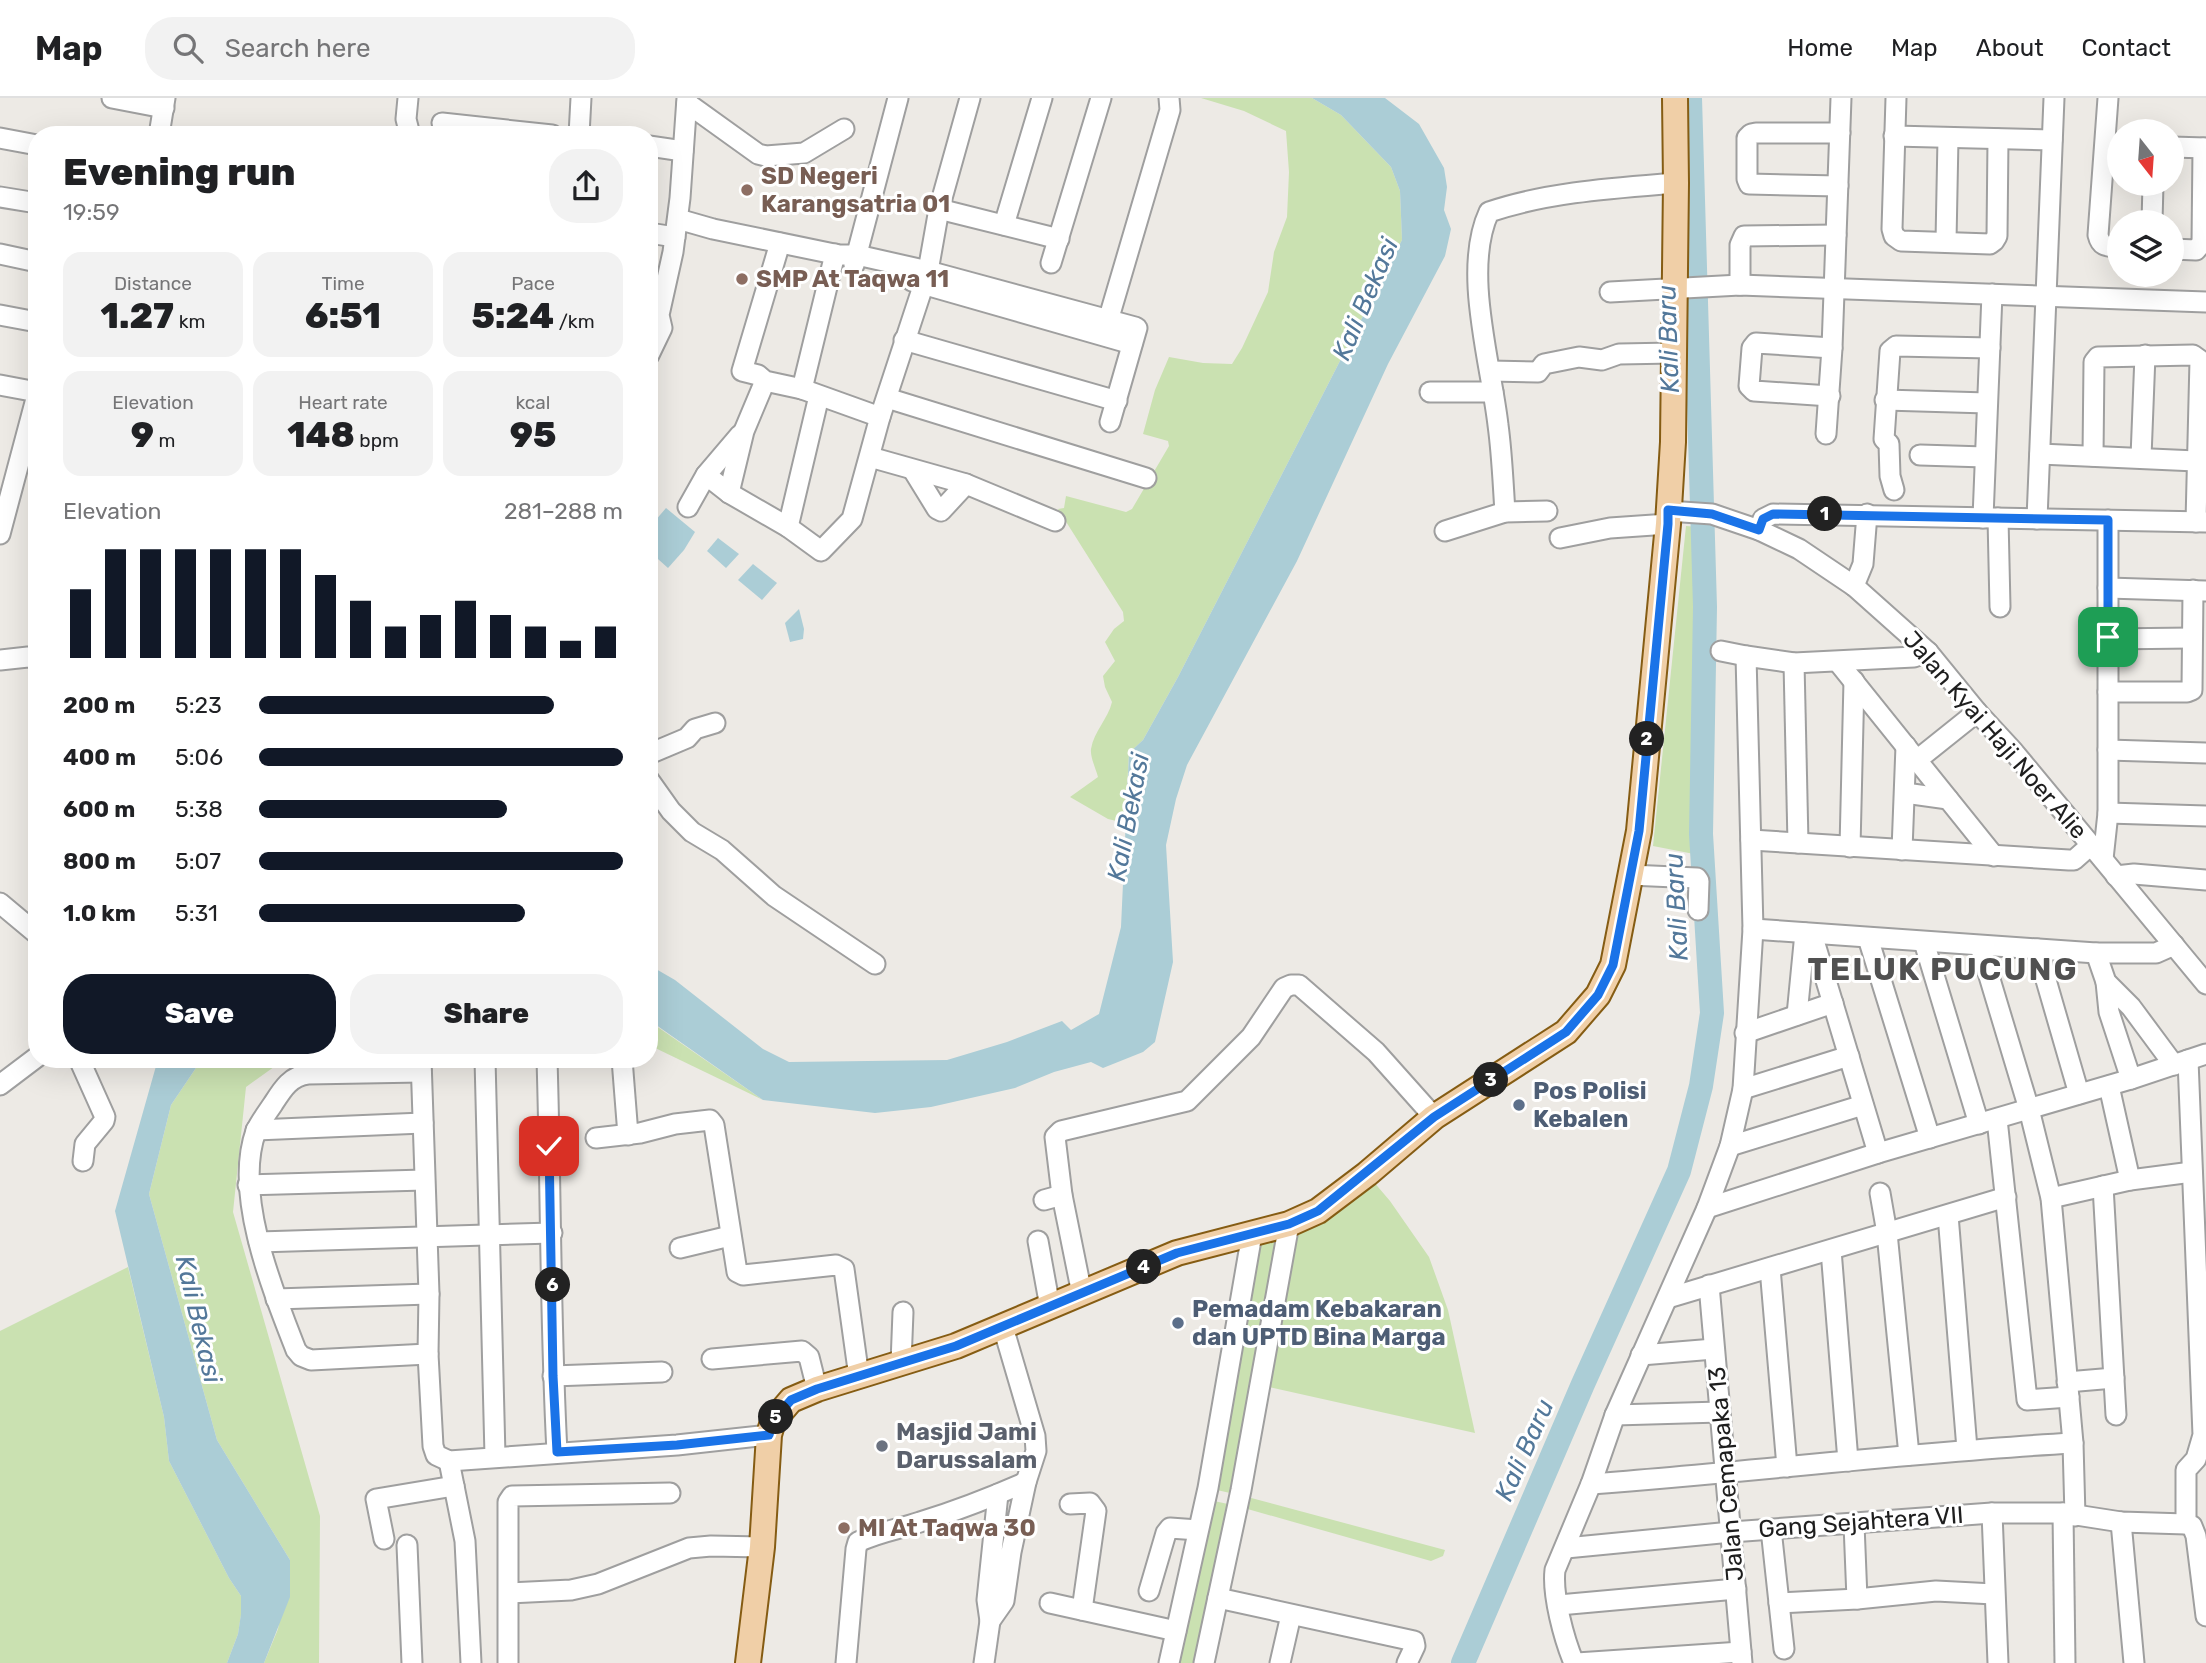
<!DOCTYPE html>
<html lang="en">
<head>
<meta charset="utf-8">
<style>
	:root { --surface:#fff; --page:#f2f2f2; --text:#202124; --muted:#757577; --line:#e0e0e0; --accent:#111827 }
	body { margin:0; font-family:Rubik,sans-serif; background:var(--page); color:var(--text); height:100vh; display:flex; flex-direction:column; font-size:26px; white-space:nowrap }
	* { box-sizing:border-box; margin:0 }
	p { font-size:23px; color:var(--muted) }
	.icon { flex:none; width:38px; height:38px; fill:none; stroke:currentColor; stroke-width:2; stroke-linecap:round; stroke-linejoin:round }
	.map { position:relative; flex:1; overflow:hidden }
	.side { position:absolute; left:28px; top:28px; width:630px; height:942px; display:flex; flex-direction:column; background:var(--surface); border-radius:28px; box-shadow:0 7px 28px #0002 }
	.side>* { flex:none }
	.needle { width:46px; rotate:163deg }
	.controls { position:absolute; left:2107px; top:21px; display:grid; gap:14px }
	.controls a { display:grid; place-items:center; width:77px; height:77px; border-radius:50%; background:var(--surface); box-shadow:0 7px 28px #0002; font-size:35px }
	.pin { position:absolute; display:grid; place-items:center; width:60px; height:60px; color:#fff; margin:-30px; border-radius:14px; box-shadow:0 4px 10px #0006 }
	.km { position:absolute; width:35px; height:35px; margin:-18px; border-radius:50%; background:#222; color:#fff; font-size:19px; line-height:35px; text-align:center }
	.round { display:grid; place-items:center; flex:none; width:74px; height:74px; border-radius:28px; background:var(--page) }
	.headline { display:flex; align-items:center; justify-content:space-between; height:119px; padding:0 35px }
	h1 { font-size:38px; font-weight:800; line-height:52px }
	.stats { display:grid; grid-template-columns:repeat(3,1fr); gap:10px; height:119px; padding:7px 35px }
	.stats div { display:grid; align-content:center; border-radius:18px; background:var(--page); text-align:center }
	.stats b { font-size:35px; font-weight:800 }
	.stats small { font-size:19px; font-weight:400 }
	.stats p { font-size:19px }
	.chart { height:196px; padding:14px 35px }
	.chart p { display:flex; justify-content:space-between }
	.chart svg { width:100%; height:126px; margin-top:7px; stroke:var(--accent); stroke-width:6 }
	.cta { display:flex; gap:14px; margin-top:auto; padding:14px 35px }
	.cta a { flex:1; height:80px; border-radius:28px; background:var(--accent); color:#fff; font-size:28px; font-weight:800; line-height:80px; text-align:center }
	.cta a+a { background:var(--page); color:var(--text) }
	ul { padding:0 35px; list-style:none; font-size:23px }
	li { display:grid; grid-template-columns:112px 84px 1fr; align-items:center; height:52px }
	li i { height:18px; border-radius:9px; background:var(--accent) }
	header { display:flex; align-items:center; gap:42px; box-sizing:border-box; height:98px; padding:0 35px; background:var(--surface); border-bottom:2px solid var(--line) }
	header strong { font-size:33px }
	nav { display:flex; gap:38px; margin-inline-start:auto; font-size:24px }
	.search { width:490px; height:63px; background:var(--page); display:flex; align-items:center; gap:18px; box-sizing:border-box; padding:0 24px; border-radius:28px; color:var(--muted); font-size:26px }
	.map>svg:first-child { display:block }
	.grass { fill:#cae1b1 }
	.water { fill:#abcdd6 }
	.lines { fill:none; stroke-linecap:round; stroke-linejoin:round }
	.river { stroke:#abcdd6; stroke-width:24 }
	.minor-casing { stroke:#9f9f9f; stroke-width:23 }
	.major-casing { stroke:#855c13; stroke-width:28 }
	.minor { stroke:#fff; stroke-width:19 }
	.major { stroke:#f0cfa7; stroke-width:24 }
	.route-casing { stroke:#fff; stroke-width:14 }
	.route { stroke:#1a73e8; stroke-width:9 }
	.education-dot { fill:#8d6e63; stroke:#fff; stroke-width:2.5 }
	.service-dot { fill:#5c6f8a; stroke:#fff; stroke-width:2.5 }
	.worship-dot { fill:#6b7280; stroke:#fff; stroke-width:2.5 }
	.labels { text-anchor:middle; stroke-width:6; stroke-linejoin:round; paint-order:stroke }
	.education-label { font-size:24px; font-weight:bold; fill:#785e54; stroke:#fff; text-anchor:start }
	.street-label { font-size:24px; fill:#1e1e1e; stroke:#fff }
	.service-label { font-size:24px; font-weight:bold; fill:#4e5e75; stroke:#fff; text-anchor:start }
	.worship-label { font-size:24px; font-weight:bold; fill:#5b616d; stroke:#fff; text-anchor:start }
	.water-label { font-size:26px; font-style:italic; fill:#53789a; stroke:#fff }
	.district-label { font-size:32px; font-weight:bold; letter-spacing:2px; fill:#515151; stroke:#fff }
</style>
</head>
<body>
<header>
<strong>Map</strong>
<div class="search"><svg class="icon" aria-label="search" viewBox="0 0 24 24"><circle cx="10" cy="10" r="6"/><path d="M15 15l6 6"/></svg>Search here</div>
<nav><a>Home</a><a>Map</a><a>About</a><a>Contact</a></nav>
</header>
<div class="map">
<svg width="2206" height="1565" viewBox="0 0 2206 1565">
	<rect width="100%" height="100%" fill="#edeae5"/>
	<g class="grass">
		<path d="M1201,0h111l29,17 50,52 9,24 2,49 -224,437 -35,63 -14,13 -4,70 -17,-4 -38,-22 28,-20c-2,-8 -8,-20 -7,-28 3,-18 17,-30 21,-47l-7,-15 -2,-11 12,-15 -10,-19 9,-13 10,-8 -1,-9 -65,-103 6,-1 2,-12 60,16 6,-3 37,-63 -1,-5 -25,-7 12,-44 14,-33 34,6 29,1 10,-16 26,-56 6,-40 13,-35 2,-45 -3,-41 -42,-20z"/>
		<polygon points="1686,428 1698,429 1694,756 1653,748"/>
		<polygon points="649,923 763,1002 649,947"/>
		<polygon points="202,961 285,961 246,989 233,1114 320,1418 319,1565 264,1565 278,1531 290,1462 217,1342 149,1096 171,1007"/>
		<polygon points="1367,1076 1390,1103 1429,1159 1448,1212 1475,1335 1260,1287 1240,1397 1445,1452 1443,1458 1431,1463 1237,1408 1205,1565 1169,1565 1205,1401 1237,1408 1239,1397 1208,1390 1252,1136"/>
		<polygon points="128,1169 164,1319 169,1363 229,1480 241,1498 241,1517 238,1536 227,1565 0,1565 0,1233"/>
	</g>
	<g class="water">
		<polygon points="1312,0 1385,0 1419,26 1444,70 1447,89 1444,112 1451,131 1445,158 1388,266 1297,463 1187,667 1176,701 1166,747 1173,864 1155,944 1143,954 1103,970 1091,964 1054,974 1015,990 931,1009 875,1015 763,1002 649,922 649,867 675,882 763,951 789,964 947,962 1007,944 1062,923 1071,932 1099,916 1121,829 1129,655 1143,642 1178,579 1402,142 1400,93 1391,69 1341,17"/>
		<polygon points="666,410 695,434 684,452 668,470 649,453 649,430"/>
		<polygon points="718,440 739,456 726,470 707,453"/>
		<polygon points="753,466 777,485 762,502 738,482"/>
		<polygon points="799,511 804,531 803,541 790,544 785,525"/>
		<polygon points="158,961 202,961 171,1007 149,1096 217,1342 290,1462 290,1499 264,1565 227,1565 238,1536 241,1516 241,1498 229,1480 169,1363 164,1319 115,1113"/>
	</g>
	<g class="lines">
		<polyline class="river" points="1463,1565 1583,1286 1679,1073 1701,988 1712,915 1701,736 1705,509 1690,0"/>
		<g class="minor-casing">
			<g id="minor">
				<polyline points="112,0 164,10"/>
				<polyline points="408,0 406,21 410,37"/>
				<polyline points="1896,0 1892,131 1894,138 1901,143 1990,146 1994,143 1997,138 1998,41"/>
				<path d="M2108,0l-10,137c3,13 10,11 21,12"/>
				<polyline points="687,5 758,56 766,58 804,55 844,31"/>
				<polyline points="442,25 552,37"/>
				<polyline points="159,37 165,0"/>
				<polyline points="579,37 581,0"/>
				<polyline points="1894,38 2052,42"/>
				<polyline points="0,40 37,47"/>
				<polyline points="649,48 683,53"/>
				<polyline points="2172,49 2206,50"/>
				<polyline points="1838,88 1749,86 1747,81 1747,40 1751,36 1756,35 1840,35"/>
				<polyline points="0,99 37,105"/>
				<polyline points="939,111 1059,141"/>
				<polyline points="678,121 713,131 839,157 857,157 928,173 1135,229 1137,230 1110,324"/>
				<polyline points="2152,124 2153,86"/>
				<polyline points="1004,127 1042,0"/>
				<polyline points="649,135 675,139"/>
				<polyline points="1946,143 1948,40"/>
				<polyline points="780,145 742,273 758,277 765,283 802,291 880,319"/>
				<polyline points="2172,151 2196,152 2202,145 2203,50"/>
				<polyline points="0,156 37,164"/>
				<polyline points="1051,165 1101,0"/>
				<polyline points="854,167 898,0"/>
				<polyline points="912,183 1132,246"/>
				<polyline points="1740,187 1740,147 1744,138 1836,137"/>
				<polyline points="1610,194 1740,187 2206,204"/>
				<polyline points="0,217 37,224"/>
				<polyline points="1105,233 1170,12 1169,0"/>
				<polyline points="904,242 1117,303"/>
				<polyline points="649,257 662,230 659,217 673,154 680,100 687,0"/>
				<polyline points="1490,273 1538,274 1544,266 1579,259 1602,262 1619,256 1673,255"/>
				<polyline points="0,287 37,294"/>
				<polyline points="802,291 835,156"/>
				<polyline points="1430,294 1493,294"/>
				<polyline points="1830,298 1754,293 1749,288 1752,250 1756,245 1832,250"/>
				<polyline points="887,300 1146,380"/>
				<polyline points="1885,302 1987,305"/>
				<polyline points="1826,336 1832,250 1841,0"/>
				<polyline points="2040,356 2196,363"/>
				<polyline points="1920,357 1985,359"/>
				<polyline points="2093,358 2094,264 2098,259 2193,257 2200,262 2196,424"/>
				<polyline points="870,359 966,386 1055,423"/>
				<polyline points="2141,359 2145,257"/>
				<polyline points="913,372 937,411 941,413 966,386"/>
				<polyline points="706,377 729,395 788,429 821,453 852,421 880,319 928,173 939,111 970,0"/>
				<polyline points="1894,392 1890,378 1889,346 1884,341 1890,253 1896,248 1990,250"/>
				<polyline points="729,395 744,333 765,283"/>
				<polyline points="688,409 706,377 740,337"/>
				<polyline points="1668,413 1712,416 1759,432 1799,451 1854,488 1928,554 1977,614 2013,653 2206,886"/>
				<path d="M1505,414c-2,-29 -3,-58 -7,-87 -7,-62 -36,-155 -9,-213 59,-20 126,-24 187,-29"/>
				<polyline points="1983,420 1992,196"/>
				<polyline points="1998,420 2000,509"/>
				<polyline points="2037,421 2054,0"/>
				<polyline points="788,429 819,298"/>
				<polyline points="1759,432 1763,421 1773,416 2206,424"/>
				<polyline points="1445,433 1505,414 1547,413"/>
				<polyline points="0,436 37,297"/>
				<polyline points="1560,440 1610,430 1668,426"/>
				<polyline points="1854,488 1863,466 1867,416"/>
				<polyline points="2108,490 2205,493"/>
				<polyline points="2108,541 2192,540"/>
				<polyline points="1721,553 1746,558"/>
				<polyline points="0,562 28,559 37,561"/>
				<polyline points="1838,564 1994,758"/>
				<polyline points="1794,565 1798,745"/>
				<polyline points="2108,594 2187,594 2192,592 2193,492"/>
				<polyline points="2108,652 2206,655"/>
				<polyline points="649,656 687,640 695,631 715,625"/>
				<polyline points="1917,662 1977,614"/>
				<polyline points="649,682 671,713 692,734 722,752 774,798 875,866"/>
				<polyline points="1905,695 1948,701"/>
				<polyline points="2108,715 2206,718"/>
				<polyline points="1751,742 2069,762 2074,762 2091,747"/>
				<polyline points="1850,749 1854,583"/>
				<polyline points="1902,752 1906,648"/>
				<polyline points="2103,761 2108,715 2108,422"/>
				<polyline points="1630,777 1697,780 1699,783 1698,812"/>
				<polyline points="2116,778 2134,776 2206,782"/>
				<polyline points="0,805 37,836"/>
				<polyline points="1753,831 2096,855 2156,855 2174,847"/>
				<polyline points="1812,836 1878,1055"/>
				<polyline points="1868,840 1930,1040"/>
				<polyline points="1924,844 1979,1026"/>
				<polyline points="1980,848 2029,1011 2051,1100 2073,1345 2075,1418"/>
				<polyline points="2037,851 2079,996"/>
				<polyline points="2096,855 2106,884 2131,909 2174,967"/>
				<polyline points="2106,884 2109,914 2131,981"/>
				<polyline points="1797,917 1805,835"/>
				<polyline points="1745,935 1833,905"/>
				<polyline points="79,961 105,1019 104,1023 85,1046 83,1063"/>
				<polyline points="421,961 429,1196 428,1256 433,1348 436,1357 449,1363 677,1347 769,1337"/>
				<polyline points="485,961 495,1358"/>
				<path d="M547,961c4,131 3,262 10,393"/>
				<polyline points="622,961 628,1037"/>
				<path d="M421,974l-113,2c-18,2 -26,16 -35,30 -6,9 -13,18 -17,27 -23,63 17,160 40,219l5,6 10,4 117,-6"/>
				<polyline points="0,987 37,959"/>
				<polyline points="2109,988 2130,1082"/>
				<polyline points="1743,991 1849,958"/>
				<polyline points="1997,1021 2027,1302 2069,1299"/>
				<polyline points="256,1032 423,1025"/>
				<polyline points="596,1040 640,1035 675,1026 710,1022 714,1027 737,1174 743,1177 836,1167 844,1171 859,1279"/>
				<polyline points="1730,1048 1863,1007"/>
				<polyline points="248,1087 424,1082"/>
				<polyline points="2103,1088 2116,1317"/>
				<polyline points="1880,1095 1887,1135 1909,1357"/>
				<polyline points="2051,1100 2130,1082 2192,1074"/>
				<polyline points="1044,1102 1062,1097"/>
				<polyline points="1707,1110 1878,1055 2131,981 2206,956"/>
				<polyline points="1948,1117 1967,1351"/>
				<polyline points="1038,1143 1050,1209"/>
				<polyline points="259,1144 552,1135"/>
				<polyline points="680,1150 730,1138"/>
				<polyline points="1831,1152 1848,1363"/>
				<polyline points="1770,1170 1787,1369"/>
				<polyline points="1709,1187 1742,1565"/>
				<polyline points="1082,1196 1062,1097 1055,1039 1061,1033 1187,1003 1251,939 1284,890 1291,887 1299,887 1376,954 1434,1019"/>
				<polyline points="1668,1200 2006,1099"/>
				<polyline points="276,1201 429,1196"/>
				<polyline points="1641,1257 1714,1251"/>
				<polyline points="712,1261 802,1253 809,1259 817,1291"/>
				<polyline points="901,1265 903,1214"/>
				<polyline points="553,1278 662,1274"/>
				<polyline points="2067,1284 2114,1280"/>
				<polyline points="1615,1317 1720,1314"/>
				<polyline points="449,1363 465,1443 471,1565"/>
				<path d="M1591,1386c161,-12 321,-32 482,-41"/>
				<polyline points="998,1396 987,1502 990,1523 1004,1503 1011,1454 1026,1384 1036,1353 1035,1338 1003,1229"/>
				<polyline points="1070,1406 1090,1405 1096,1413 1082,1512"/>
				<polyline points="1992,1415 1998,1565"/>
				<polyline points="2063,1415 2065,1565"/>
				<polyline points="2121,1424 2134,1565"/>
				<polyline points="1854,1426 1857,1501"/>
				<polyline points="2186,1426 2186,1372 2196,1361 2203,1337 2188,962"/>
				<polyline points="1771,1431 1784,1551"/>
				<polyline points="384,1441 376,1401 454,1388"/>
				<polyline points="407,1447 412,1565"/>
				<polyline points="1566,1450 1731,1434 1992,1415 2063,1415 2121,1424 2186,1426 2192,1428 2196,1438 2206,1518"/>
				<polyline points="1149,1493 1166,1435 1170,1430 1198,1432"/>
				<polyline points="509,1495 571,1492 598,1486 689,1450 711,1448 762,1449"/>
				<polyline points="1218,1500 1414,1543 1415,1548 1407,1565"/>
				<polyline points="1050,1505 1176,1533"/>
				<polyline points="1779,1505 1857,1501 1936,1493 1994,1496"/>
				<polyline points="1559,1507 1736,1491"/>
				<polyline points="508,1565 508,1404 512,1398 670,1395"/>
				<path d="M846,1565l10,-114 2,-7c20,-10 42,-13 62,-20 36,-11 72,-25 106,-40"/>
				<polyline points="984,1565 990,1523"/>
				<polyline points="1169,1565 1208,1390 1252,1136"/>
				<polyline points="1204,1565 1241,1392 1289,1126"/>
				<polyline points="1280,1565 1291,1517"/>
				<path d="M1574,1565c-10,-24 -22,-68 -19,-93l36,-86 24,-69 92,-207 23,-62 13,-57 10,-160 -7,-273 48,7 120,-6 14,-5"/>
				<polyline points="1577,1565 1741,1554"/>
			</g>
		</g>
		<g class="major-casing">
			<polyline id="major" points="748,1565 762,1449 769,1337 773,1323 791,1302 817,1291 956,1248 1177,1155 1289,1126 1318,1113 1367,1076 1434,1019 1566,934 1598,897 1613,867 1639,733 1668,426 1673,344 1676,85 1675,0"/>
		</g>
		<use href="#minor" class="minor"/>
		<use href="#major" class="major"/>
	</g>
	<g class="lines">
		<g class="route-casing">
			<polyline id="route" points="549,1048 553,1278 557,1354 677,1347 769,1337 773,1323 791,1302 817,1291 956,1248 1177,1155 1289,1126 1318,1113 1434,1019 1566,934 1598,897 1613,867 1639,733 1668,426 1668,412 1712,416 1759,432 1763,421 1773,416 2108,422 2108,539"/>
		</g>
		<use href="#route" class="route"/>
	</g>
	<g class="education-dot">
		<circle cx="747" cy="92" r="7"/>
		<circle cx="742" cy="181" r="7"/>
		<circle cx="844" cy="1430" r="7"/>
	</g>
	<g class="service-dot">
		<circle cx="1519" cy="1007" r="7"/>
		<circle cx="1178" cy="1225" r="7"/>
	</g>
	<circle class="worship-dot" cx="882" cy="1348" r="7"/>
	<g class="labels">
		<g class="education-label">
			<text x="761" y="86">SD Negeri<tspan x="761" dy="28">Karangsatria 01</tspan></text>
			<text x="756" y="189">SMP At Taqwa 11</text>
			<text x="858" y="1438">MI At Taqwa 30</text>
		</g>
		<g class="street-label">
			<text transform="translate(1995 637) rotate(49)" y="8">Jalan Kyai Haji Noer Alie</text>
			<text transform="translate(1726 1376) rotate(-95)" y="8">Jalan Cemapaka 13</text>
			<text transform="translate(1861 1424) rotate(-4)" y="8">Gang Sejahtera VII</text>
		</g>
		<g class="service-label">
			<text x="1533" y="1001">Pos Polisi<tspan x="1533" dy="28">Kebalen</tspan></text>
			<text x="1192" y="1219">Pemadam Kebakaran<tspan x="1192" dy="28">dan UPTD Bina Marga</tspan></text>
		</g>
		<g class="worship-label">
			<text x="896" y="1342">Masjid Jami<tspan x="896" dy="28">Darussalam</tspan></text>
		</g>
		<g class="water-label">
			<text transform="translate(1365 201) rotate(-67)" y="9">Kali Bekasi</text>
			<text transform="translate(1668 241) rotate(-92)" y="9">Kali Baru</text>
			<text transform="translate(1128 719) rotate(-79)" y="9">Kali Bekasi</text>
			<text transform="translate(1676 809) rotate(-93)" y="9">Kali Baru</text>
			<text transform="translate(199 1221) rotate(77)" y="9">Kali Bekasi</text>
			<text transform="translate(1524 1352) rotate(-66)" y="9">Kali Baru</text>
		</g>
		<g class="district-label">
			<text x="1943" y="882">TELUK PUCUNG</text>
		</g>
	</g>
</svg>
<div class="controls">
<a><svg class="needle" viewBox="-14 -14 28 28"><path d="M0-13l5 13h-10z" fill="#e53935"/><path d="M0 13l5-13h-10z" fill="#757577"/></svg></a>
<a><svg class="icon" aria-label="layers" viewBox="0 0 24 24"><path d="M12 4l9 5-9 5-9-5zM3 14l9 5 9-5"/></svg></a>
</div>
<div class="pin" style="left:2108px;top:539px;background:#1e9e55"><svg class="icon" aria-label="arrive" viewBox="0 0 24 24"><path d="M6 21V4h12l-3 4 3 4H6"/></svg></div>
<div class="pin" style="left:549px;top:1048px;background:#d93025"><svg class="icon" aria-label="check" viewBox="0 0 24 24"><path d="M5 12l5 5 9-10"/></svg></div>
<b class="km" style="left:1825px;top:416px">1</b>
<b class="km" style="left:1647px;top:641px">2</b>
<b class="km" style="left:1491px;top:982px">3</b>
<b class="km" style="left:1144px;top:1169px">4</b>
<b class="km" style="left:776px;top:1319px">5</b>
<b class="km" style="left:553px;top:1187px">6</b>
<section class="side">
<div class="headline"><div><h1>Evening run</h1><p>19:59</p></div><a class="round"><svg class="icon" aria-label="share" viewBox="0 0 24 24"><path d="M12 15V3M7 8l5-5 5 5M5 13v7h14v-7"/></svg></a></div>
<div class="stats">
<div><p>Distance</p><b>1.27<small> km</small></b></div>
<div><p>Time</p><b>6:51</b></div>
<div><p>Pace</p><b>5:24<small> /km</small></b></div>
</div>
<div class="stats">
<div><p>Elevation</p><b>9<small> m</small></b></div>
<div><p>Heart rate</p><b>148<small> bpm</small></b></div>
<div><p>kcal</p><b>95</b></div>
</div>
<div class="chart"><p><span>Elevation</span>281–288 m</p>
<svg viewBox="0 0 160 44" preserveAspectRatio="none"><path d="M5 44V20M15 44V6M25 44V6M35 44V6M45 44V6M55 44V6M65 44V6M75 44V15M85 44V24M95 44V33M105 44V29M115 44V24M125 44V29M135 44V33M145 44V38M155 44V33"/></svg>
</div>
<ul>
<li><b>200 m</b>5:23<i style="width:81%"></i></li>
<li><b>400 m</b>5:06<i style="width:100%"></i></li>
<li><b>600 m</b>5:38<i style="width:68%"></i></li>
<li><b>800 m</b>5:07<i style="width:100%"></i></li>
<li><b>1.0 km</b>5:31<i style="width:73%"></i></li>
</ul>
<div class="cta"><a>Save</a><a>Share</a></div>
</section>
</div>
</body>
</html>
